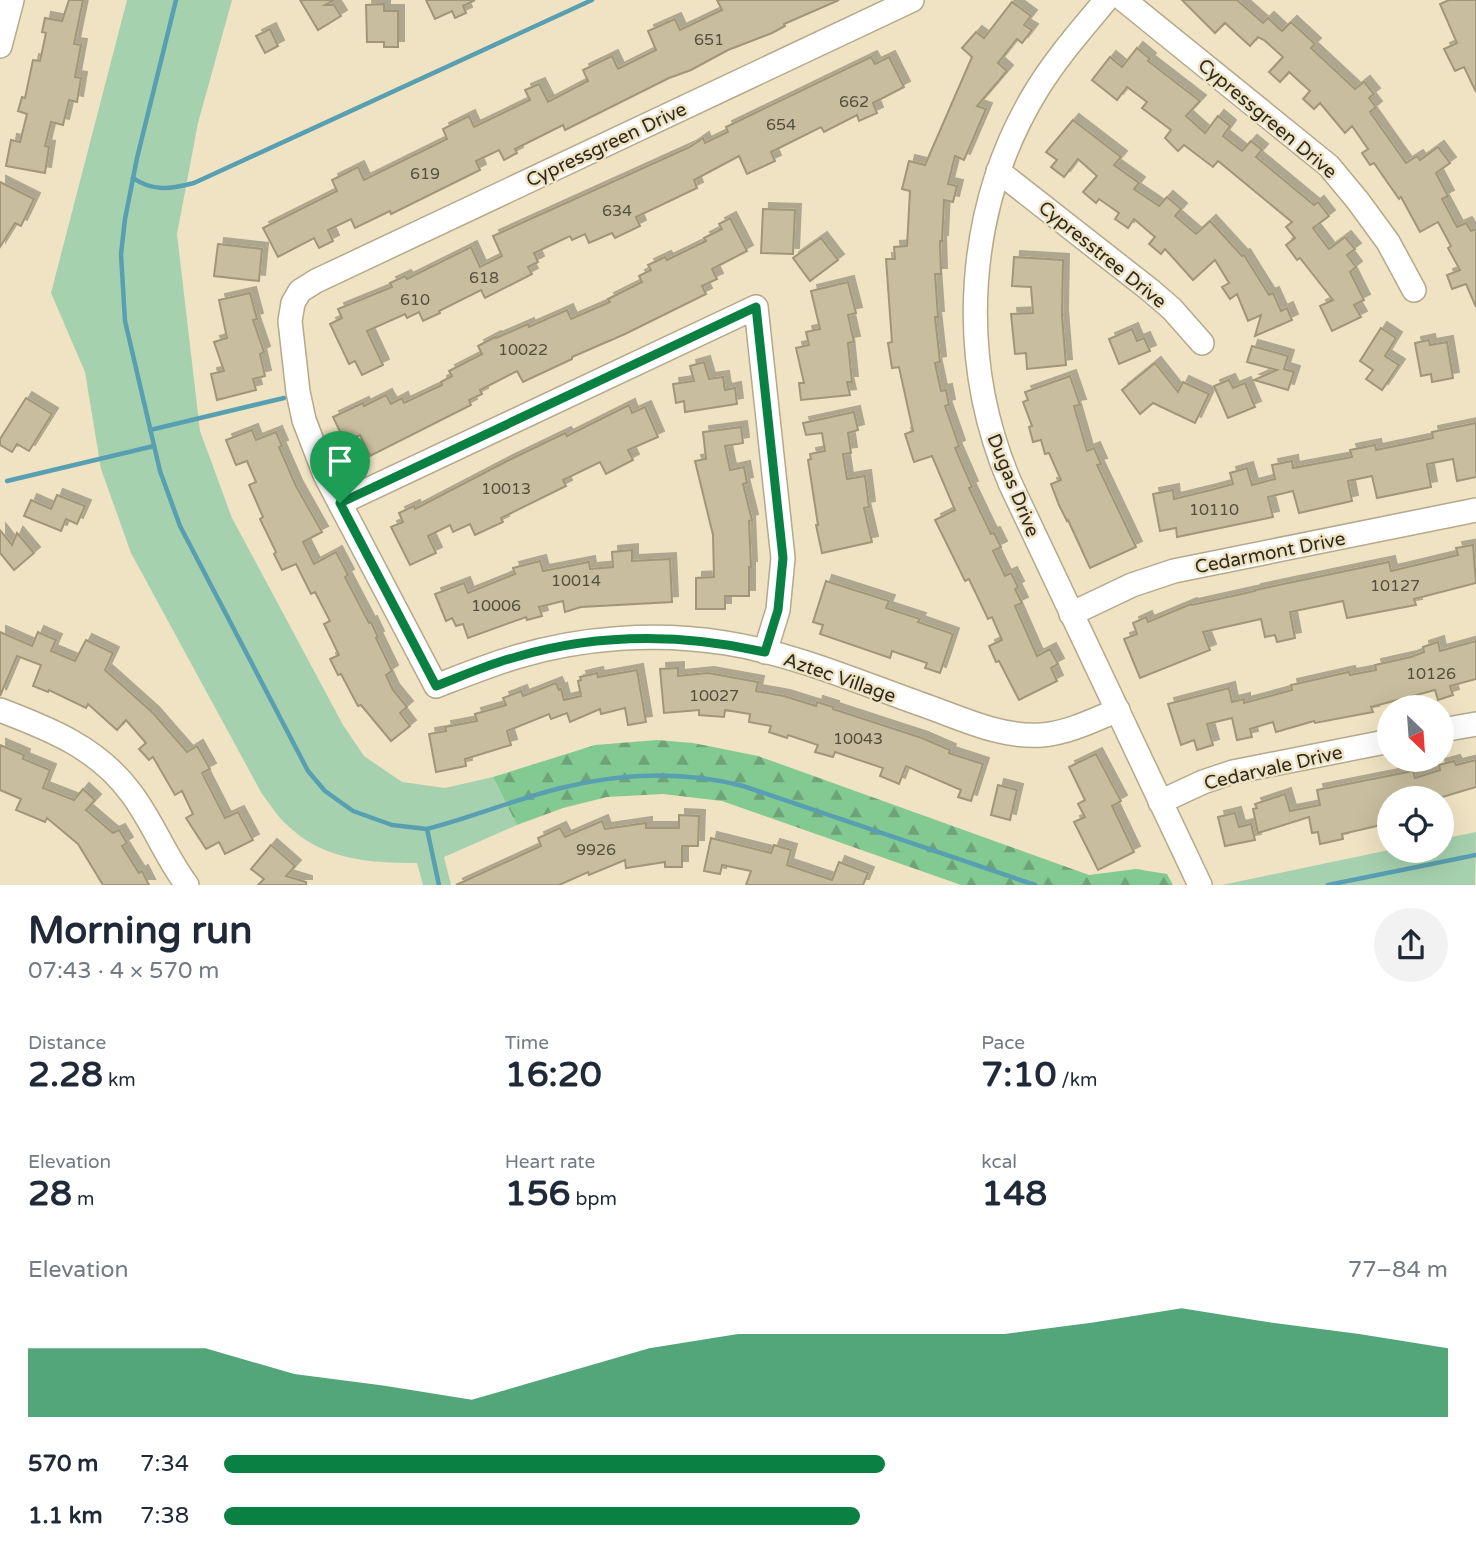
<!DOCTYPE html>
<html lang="en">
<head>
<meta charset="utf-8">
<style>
	:root { --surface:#fff; --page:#f2f2f3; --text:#1f2937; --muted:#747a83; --accent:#0b8043 }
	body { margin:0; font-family:"Varela Round",sans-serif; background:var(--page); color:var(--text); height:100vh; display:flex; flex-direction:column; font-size:26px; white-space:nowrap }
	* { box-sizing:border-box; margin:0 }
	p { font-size:23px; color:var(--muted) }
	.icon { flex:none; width:38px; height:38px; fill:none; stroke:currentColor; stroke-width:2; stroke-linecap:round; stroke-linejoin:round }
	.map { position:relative; height:885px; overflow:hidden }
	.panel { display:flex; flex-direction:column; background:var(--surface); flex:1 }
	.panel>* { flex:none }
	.needle { width:46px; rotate:155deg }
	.buttons { position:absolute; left:1377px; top:695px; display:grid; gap:14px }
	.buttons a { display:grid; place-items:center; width:77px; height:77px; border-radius:50%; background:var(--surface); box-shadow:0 7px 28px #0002; font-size:35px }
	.pin { position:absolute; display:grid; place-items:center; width:60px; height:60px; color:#fff; margin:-72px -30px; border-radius:50% 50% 50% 0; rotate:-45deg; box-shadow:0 0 7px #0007 }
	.pin .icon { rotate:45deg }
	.round { display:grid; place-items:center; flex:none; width:74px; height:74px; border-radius:37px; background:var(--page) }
	.overview { display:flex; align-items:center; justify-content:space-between; height:119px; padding:0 28px }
	h1 { font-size:38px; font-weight:700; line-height:52px }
	.metrics { display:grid; grid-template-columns:repeat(3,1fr); gap:10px; height:119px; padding:7px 28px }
	.metrics div { display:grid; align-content:center }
	.metrics b { font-size:35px; font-weight:700 }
	.metrics small { font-size:19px; font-weight:400 }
	.metrics p { font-size:19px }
	.chart { height:196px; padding:14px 28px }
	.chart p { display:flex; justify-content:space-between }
	.chart svg { width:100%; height:126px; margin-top:7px; fill:var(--accent); opacity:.7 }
	ul { padding:0 28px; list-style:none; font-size:23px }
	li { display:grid; grid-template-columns:112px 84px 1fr; align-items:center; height:52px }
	li i { height:18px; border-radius:9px; background:var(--accent) }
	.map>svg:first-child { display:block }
	.grass { fill:#a6d1ae }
	.forest { fill:url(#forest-firs) }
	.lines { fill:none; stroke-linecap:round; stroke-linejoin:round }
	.stream { stroke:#599fb2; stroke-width:4.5 }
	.building { fill:#c8bd9e; stroke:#a19678; stroke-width:2; filter:url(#shadow) }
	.minor-casing { stroke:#b4a98a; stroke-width:26 }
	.minor { stroke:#fff; stroke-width:23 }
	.route-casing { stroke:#fff; stroke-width:14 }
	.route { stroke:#0b8043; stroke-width:9 }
	.labels { text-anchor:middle; stroke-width:5; stroke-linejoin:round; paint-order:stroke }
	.number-label { font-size:16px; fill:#544f3e }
	.street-label { font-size:19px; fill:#2e2a1e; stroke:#efe3c3 }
</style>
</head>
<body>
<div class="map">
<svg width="1476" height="885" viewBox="0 0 1476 885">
	<defs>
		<pattern id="forest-firs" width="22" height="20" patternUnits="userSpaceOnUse" patternTransform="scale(1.75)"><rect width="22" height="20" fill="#83c992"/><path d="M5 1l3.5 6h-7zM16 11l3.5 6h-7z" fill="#6ca377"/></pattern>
		<filter id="shadow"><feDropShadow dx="6" dy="-6" stdDeviation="0" flood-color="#0004"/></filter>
	</defs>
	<rect width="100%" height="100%" fill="#efe3c3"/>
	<g class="grass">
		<path d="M127,0h105l-34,123 -21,111 23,197 32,87 111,207 21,31 38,26 43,6 48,-11 24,48 -73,32 7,28h-28l-6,-22c-48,0 -95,-3 -131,-39 -9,-8 -16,-20 -24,-30l-131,-241 -30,-84 -16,-97 -34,-79z"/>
		<polygon points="1476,832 1475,885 1222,885 1389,850 1442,850 1442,839"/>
	</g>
	<polygon class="forest" points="657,740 693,743 758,756 1089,875 1136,869 1167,874 1173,885 961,885 722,801 663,794 607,797 563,808 517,825 493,777 595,745"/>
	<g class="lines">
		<g class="stream">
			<path d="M176,0l-39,158 -12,61 -4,35 4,67 35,150 20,55 128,245 17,20 28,20 39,14 35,4c46,-12 89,-30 134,-41 60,-15 122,-17 182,-2l292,99"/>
			<path d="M133,178c20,14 38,11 61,5l398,-183"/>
			<polyline points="150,430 284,398"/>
			<polyline points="7,481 154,446"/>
			<polyline points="427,829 439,885"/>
			<polyline points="1328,885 1476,855"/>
		</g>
	</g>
	<g class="building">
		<polygon points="69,0 83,0 74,44 81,45 75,77 81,78 77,102 69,100 63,125 51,122 45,146 49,147 45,173 6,166 11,140 20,142 27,114 18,111 22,97 25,98 33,60 40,61 46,33 42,32 45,18 62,21"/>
		<polygon points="300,0 334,0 325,5 334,5 341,16 318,30"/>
		<polygon points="426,0 475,0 463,6 466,13 455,18 452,11 435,19"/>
		<polygon points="717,0 839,0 784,24 785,26 772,33 728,50 691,70 669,78 565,130 563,125 515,149 517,153 504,160 499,150 476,161 480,170 391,214 390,211 355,228 351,219 328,230 333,241 319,248 314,238 278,257 263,228 337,191 332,180 358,167 364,180 447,139 443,129 469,116 474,127 530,100 525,90 539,84 548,102 588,81 583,70 612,56 618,69 656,50 648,31 675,19 680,30 722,10"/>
		<polygon points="1182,0 1237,0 1263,23 1268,18 1282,31 1291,22 1315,44 1311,48 1355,89 1364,82 1374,94 1369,98 1376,107 1370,112 1406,163 1417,156 1420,160 1438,147 1450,163 1436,173 1448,196 1442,199 1457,227 1466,223 1471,231 1476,229 1476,307 1466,284 1452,289 1447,275 1460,270 1448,248 1451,246 1438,222 1420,232 1401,197 1399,199 1374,163 1370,165 1362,153 1368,149 1352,126 1345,133 1320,103 1314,109 1303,99 1310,91 1289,72 1280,82 1269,72 1283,57 1264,40 1258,37 1250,46 1225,23 1215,33"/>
		<polygon points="1449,0 1476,0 1476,92 1464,67 1455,71 1444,49 1457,43 1440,4"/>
		<polygon points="1012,2 1031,16 1024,25 1032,30 1022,43 1017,39 998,63 1007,71 977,106 986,109 964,160 955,156 948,184 957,186 953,202 944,200 942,241 940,241 941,274 935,274 938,317 935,317 940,362 935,363 941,391 946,390 949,405 945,406 959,446 955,448 972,487 969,488 991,534 994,533 1001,547 993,551 1005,576 1011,573 1018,587 1015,589 1022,603 1015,606 1037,656 1050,649 1058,664 1051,668 1057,681 1019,700 999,661 996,662 989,646 1002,640 992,617 988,619 969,579 965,581 935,520 955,510 932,456 914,462 905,434 913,431 899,367 892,368 888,343 892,342 886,259 895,259 894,247 907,246 910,191 902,189 909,161 925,165 972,57 962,48 976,32 984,38"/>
		<polygon points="384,4 384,11 398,11 398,47 384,47 384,42 367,42 366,5"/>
		<polygon points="270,29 278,46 265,53 256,36"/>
		<polygon points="1137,48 1150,59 1148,61 1200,101 1186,116 1205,133 1218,116 1230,126 1223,136 1242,151 1251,141 1262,150 1256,157 1314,205 1318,202 1329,216 1313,228 1329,249 1345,237 1355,249 1347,255 1356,267 1350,272 1364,300 1354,305 1361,317 1332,331 1320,306 1333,300 1300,258 1297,260 1286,245 1295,238 1286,227 1292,222 1218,161 1213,167 1184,145 1178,151 1165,138 1171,130 1142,108 1147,102 1127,87 1117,100 1092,80 1110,57 1122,67"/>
		<polygon points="871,57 875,64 889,57 904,87 873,103 877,113 859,121 857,115 824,132 821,127 771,152 775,161 747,174 739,156 694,180 697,188 636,217 640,226 615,238 612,233 589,243 585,234 572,240 570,236 534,253 538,262 528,267 532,274 485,298 481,290 439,311 440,313 423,321 419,312 407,318 405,314 367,331 383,365 362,375 355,361 349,364 330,324 342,318 338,309 392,287 390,283 405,276 407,279 471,247 480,267 502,256 493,236 690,147 703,138 705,143 728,132 726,127"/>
		<polygon points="1073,120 1121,157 1114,165 1139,183 1134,189 1159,206 1167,197 1181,209 1175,216 1196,234 1210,221 1242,256 1244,255 1269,295 1273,293 1281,311 1287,308 1292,320 1255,336 1261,315 1248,321 1237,294 1230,299 1222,287 1229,283 1215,260 1193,280 1165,249 1161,254 1149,244 1155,237 1134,219 1128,228 1115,219 1119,213 1099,199 1096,203 1083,192 1097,176 1078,159 1064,177 1051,167 1057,160 1046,152"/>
		<polygon points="0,182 34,199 21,226 15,223 0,247"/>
		<polygon points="763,209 795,210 793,254 761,253"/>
		<polygon points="730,218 747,251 712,269 717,279 702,286 706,294 625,334 572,357 572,359 523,382 517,371 480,390 482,394 469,400 471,405 370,456 360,435 345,442 333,417 363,403 364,406 386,395 391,404 402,398 404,403 442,385 441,382 452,376 449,371 482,354 478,346 495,337 496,338 528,324 529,327 567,310 571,319 610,302 608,299 642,282 639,276 651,270 648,265 665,257 667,260 706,241 704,238 722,229 719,224"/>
		<polygon points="821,238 838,260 810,281 793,258"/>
		<polygon points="218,244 262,249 259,281 214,276"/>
		<polygon points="1014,257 1063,260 1062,316 1066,365 1027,369 1026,353 1015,354 1011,314 1033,313 1031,287 1012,286"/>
		<polygon points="848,282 856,313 848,315 854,342 848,343 852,382 847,382 850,395 801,400 799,383 804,383 796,348 809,345 806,332 820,329 811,291"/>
		<polygon points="250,293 257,319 253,320 264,352 260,354 265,376 253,379 256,390 217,400 211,374 224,371 214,342 227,338 219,300"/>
		<polygon points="1381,328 1396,338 1385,356 1399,365 1382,390 1366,379 1373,370 1360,361"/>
		<polygon points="1132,329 1137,341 1144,338 1150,351 1119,364 1109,339"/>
		<polygon points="1429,340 1430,345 1447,342 1453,378 1432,382 1431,374 1421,376 1415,343"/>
		<polygon points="1252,346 1288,356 1284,369 1294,372 1288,390 1254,380 1277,370 1247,362"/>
		<polygon points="704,362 709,379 723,377 725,390 735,388 737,404 685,412 684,401 676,403 673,384 694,381 690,366"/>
		<polygon points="1155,363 1178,392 1183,382 1209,394 1195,423 1153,403 1140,414 1122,390"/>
		<polygon points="1070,376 1080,405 1074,406 1087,451 1094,448 1101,464 1097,465 1136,547 1090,568 1068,520 1067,521 1059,505 1051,484 1061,480 1049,453 1045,454 1041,440 1033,442 1029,427 1032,426 1023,402 1028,400 1025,392"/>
		<polygon points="1229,380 1233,388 1245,383 1255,407 1228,418 1214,386"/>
		<polygon points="26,398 52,414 29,451 17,444 12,452 0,445 0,439"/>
		<polygon points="629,405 632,413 645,407 658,437 628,450 633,460 606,474 600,462 563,480 566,486 501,518 503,522 475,535 470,524 453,532 450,525 428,536 436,553 410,565 391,527 403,522 399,513 414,506 415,509 507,461 565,433 567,436"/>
		<polygon points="854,412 858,430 848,433 851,453 843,454 847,479 865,476 869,507 864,508 872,542 822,553 816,525 818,525 808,460 811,459 810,454 825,451 822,433 806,435 803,423"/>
		<polygon points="1476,423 1476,477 1457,481 1453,459 1427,464 1431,487 1377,498 1372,476 1348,481 1352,501 1299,513 1293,491 1268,497 1273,517 1177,537 1176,528 1160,531 1153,494 1173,490 1174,499 1211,490 1233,484 1230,473 1247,468 1252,485 1275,479 1272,465 1292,461 1293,468 1352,457 1350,450 1375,445 1376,450 1433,438 1432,432"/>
		<polygon points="741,427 743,443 725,446 730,470 744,467 747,483 743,484 752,520 749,521 751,567 749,567 749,596 725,596 725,609 696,609 696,578 714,577 713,535 695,461 706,459 703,432"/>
		<polygon points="252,430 256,440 276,432 282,446 279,447 296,486 322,532 303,542 314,564 336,552 348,575 345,577 369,623 371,622 378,637 376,638 392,671 386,675 393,690 407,707 400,713 410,726 391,741 361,705 358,706 341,674 338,675 330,659 339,655 324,624 330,621 315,592 311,594 296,564 282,570 274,554 276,552 260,519 263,517 249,485 256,482 247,461 236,465 226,440"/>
		<polygon points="57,495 85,506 77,524 66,519 61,531 24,516 31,500 51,509"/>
		<polygon points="0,530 12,545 17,533 34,553 14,570 0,553"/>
		<polygon points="1473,545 1476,583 1414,599 1416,605 1347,618 1343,601 1290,612 1295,638 1277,642 1275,635 1265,637 1261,619 1203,632 1210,650 1140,678 1124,639 1137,634 1133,623 1146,617 1148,622 1191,604 1192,605 1255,591 1255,590 1389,562 1391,571 1458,555 1456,548"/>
		<polygon points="632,550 632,561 670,559 672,602 581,607 565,612 563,601 539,607 542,616 527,620 526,617 468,638 463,624 456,626 452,618 446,621 435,594 464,583 468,593 515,574 513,568 540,561 543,571 589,562 590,569 613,567 612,552"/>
		<polygon points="826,581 889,601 886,608 920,619 918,622 953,634 940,673 925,668 927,663 892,651 890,658 820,634 823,625 813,622"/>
		<polygon points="0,632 32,646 38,632 56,640 51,651 75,661 86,640 113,653 105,670 153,713 187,752 197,746 210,769 202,773 225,818 238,812 253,840 225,854 219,842 206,849 186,818 193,814 182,791 175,795 153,757 149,760 139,749 146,743 126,720 117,730 88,704 86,708 49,690 48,692 33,686 41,665 17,656 0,696"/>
		<polygon points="1476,641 1476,679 1450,686 1453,695 1438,700 1435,690 1371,707 1373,712 1315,723 1314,721 1276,732 1273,722 1250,729 1252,737 1237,740 1232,718 1207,724 1213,745 1197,750 1194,740 1181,745 1168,704 1229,688 1232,702 1244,699 1244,703 1292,690 1291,685 1349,672 1350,675 1376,670 1375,665 1411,657 1424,652 1423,647 1438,642 1440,651"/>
		<polygon points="678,668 678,676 708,673 758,682 756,691 784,696 816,706 817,702 833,707 833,709 922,738 950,750 949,753 983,764 971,801 958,797 961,790 906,766 899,784 880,776 883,768 835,752 833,757 815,752 818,745 788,735 787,738 769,732 771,726 749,722 750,714 725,710 724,717 699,715 699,710 664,713 660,669"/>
		<polygon points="637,670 646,722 628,725 625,708 601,714 600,709 570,722 567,713 551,719 549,714 507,731 511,745 465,759 466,766 436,772 429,734 446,731 445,727 477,721 475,714 506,705 503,698 521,691 523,696 556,683 559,690 561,689 564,700 581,696 578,681 581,680 580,677 597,673 598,677"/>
		<polygon points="0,745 24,755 23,759 50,770 43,788 74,800 83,789 95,800 86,810 113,833 119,830 127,843 122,846 139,873 142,871 149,885 103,885 78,844 47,818 45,822 16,810 21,799 0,790"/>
		<polygon points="1096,754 1121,801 1112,806 1134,852 1098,870 1074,822 1085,817 1078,804 1085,800 1069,767"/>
		<polygon points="1476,760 1476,787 1439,798 1390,798 1390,823 1342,834 1343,839 1320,844 1318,832 1312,833 1309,817 1258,833 1253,809 1257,808 1255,804 1285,794 1290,811 1320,805 1317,790 1413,771 1415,778 1440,770 1439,765 1454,761 1456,765"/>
		<polygon points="998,785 1017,790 1010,820 991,815"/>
		<polygon points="1235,813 1239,827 1251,824 1255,840 1225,846 1218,817"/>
		<polygon points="679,815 699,816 698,846 682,846 682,867 665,867 665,862 626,868 625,860 589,875 588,872 559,885 456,885 541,846 538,838 560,828 565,837 602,821 605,829 646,823 646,828 679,828"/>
		<polygon points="711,838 771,853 774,845 791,850 787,865 832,880 839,862 868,873 863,885 746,885 751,871 722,865 720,874 704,871"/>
		<polygon points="271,845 295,866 286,876 306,882 306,885 258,885 264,879 251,869"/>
	</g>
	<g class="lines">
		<g class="minor-casing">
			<g id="minor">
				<path d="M912,0l-596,281 -16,10 -7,12 -3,18 8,71 6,28 21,55 111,211c26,-10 53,-21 80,-29 67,-20 141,-25 210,-14 70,11 137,41 203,64 36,13 74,31 113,28 26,-2 52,-15 76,-25"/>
				<path d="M1106,0c-24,29 -48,56 -68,88 -73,118 -82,268 -28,395l190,402"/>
				<polyline points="1124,0 1329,166 1358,201 1388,242 1414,290"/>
				<polyline points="0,46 12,0"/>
				<polyline points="998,171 1150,290 1172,309 1202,343"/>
				<polyline points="340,503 756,307 783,558 778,610 765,652"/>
				<polyline points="1071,614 1132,585 1174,571 1476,510"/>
				<path d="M0,710c50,19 98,38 131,83 22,29 34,63 56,92"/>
				<polyline points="1442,730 1476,724"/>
				<polyline points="1160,802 1203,782 1233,772 1390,741"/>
			</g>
		</g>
		<use href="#minor" class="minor"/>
	</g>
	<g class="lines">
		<g class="route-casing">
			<path id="route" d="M756,307l27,251 -5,52 -13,42c-82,-18 -167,-19 -249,5 -27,7 -54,19 -80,29l-96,-183z"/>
		</g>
		<use href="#route" class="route"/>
	</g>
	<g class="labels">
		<g class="number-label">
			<text x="709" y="45">651</text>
			<text x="854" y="107">662</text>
			<text x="781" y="130">654</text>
			<text x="425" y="179">619</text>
			<text x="617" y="216">634</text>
			<text x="484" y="283">618</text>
			<text x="415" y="305">610</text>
			<text x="523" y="355">10022</text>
			<text x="506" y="494">10013</text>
			<text x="1214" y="515">10110</text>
			<text x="576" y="586">10014</text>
			<text x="1395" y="591">10127</text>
			<text x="496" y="611">10006</text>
			<text x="1431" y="679">10126</text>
			<text x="714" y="701">10027</text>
			<text x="858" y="744">10043</text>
			<text x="596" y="855">9926</text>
		</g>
		<g class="street-label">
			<text transform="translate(1268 118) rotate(40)" y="7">Cypressgreen Drive</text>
			<text transform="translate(606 144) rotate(-25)" y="7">Cypressgreen Drive</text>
			<text transform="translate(1103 254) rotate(39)" y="7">Cypresstree Drive</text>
			<text transform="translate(1014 485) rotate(68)" y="7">Dugas Drive</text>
			<text transform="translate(1270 552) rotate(-11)" y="7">Cedarmont Drive</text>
			<text transform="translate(840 677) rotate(19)" y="7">Aztec Village</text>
			<text transform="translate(1273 767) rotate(-13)" y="7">Cedarvale Drive</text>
		</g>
	</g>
</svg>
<div class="buttons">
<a><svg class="needle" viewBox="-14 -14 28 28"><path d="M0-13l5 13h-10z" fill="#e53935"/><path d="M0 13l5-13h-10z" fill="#747a83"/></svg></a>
<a><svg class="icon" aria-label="locate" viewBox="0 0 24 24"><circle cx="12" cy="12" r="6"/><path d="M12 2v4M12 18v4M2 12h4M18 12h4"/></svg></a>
</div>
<div class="pin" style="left:340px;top:503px;background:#1e9e55"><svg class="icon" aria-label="arrive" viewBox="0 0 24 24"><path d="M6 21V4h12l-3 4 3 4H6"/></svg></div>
</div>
<section class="panel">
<div class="overview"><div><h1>Morning run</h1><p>07:43 · 4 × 570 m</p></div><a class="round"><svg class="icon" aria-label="share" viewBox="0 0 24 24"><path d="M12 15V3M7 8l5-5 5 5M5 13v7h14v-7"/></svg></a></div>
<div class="metrics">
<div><p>Distance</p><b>2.28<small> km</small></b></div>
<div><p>Time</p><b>16:20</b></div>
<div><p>Pace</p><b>7:10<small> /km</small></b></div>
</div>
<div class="metrics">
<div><p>Elevation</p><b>28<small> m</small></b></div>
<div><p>Heart rate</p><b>156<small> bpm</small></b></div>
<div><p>kcal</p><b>148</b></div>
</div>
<div class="chart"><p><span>Elevation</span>77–84 m</p>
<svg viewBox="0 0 160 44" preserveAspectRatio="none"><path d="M0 44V20L10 20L20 20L30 29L40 33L50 38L60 29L70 20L80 15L90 15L100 15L110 15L120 11L130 6L140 11L150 15L160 20V44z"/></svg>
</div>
<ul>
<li><b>570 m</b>7:34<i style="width:54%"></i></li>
<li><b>1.1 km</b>7:38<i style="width:52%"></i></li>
</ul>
</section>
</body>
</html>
